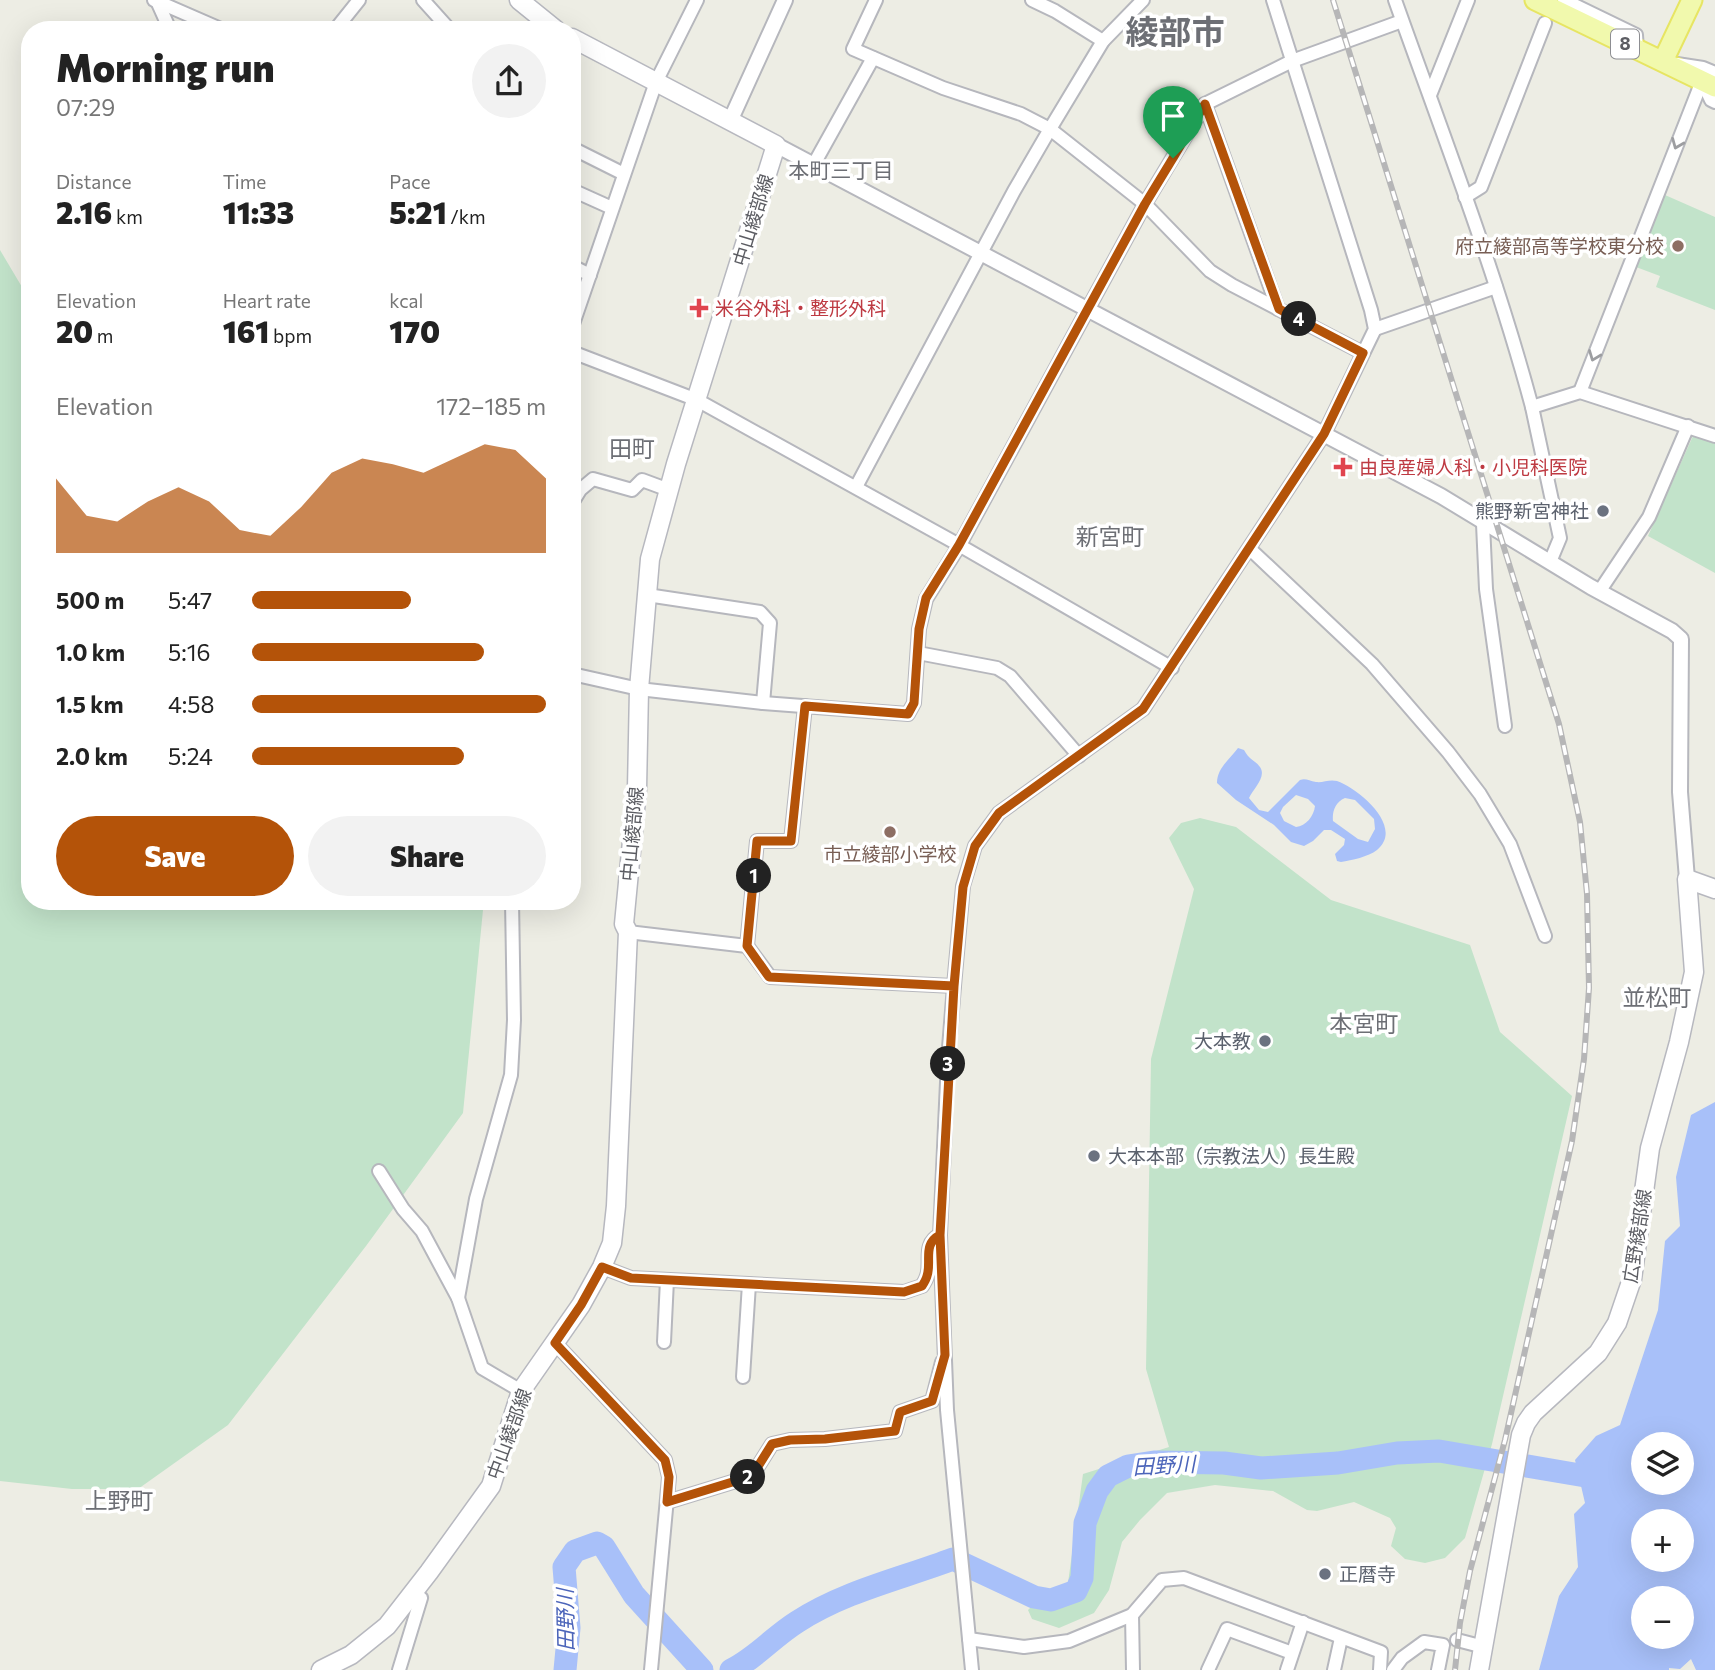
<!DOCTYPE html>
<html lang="en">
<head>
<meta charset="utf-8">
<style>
	:root { --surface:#fff; --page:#f2f2f2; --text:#222; --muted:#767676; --accent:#b45309 }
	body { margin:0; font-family:Commissioner,"Noto Sans JP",sans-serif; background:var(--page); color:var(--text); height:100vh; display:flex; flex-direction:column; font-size:26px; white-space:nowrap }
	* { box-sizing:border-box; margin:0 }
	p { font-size:23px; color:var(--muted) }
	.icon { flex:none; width:38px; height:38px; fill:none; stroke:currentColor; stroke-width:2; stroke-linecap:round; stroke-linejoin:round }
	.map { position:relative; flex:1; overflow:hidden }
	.panel { position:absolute; left:21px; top:21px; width:560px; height:889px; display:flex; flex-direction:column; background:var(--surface); border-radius:28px; box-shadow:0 7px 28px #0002 }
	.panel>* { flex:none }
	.tools { position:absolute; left:1631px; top:1432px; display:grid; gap:14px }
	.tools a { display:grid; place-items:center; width:63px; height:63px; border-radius:50%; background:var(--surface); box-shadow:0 7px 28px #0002; font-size:35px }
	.pin { position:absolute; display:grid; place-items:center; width:60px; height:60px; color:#fff; margin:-72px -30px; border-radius:50% 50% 50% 0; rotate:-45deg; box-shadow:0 0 7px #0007 }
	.pin .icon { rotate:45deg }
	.km { position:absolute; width:35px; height:35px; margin:-18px; border-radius:50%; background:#222; color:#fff; font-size:19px; line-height:35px; text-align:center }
	.round { display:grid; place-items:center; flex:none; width:74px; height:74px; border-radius:37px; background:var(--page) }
	.head { display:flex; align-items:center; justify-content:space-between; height:119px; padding:0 35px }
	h1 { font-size:38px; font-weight:800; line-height:52px }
	.metrics { display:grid; grid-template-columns:repeat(3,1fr); gap:10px; height:119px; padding:7px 35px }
	.metrics div { display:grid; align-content:center }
	.metrics b { font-size:30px; font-weight:800 }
	.metrics small { font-size:19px; font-weight:400 }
	.metrics p { font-size:19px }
	.chart { height:196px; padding:14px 35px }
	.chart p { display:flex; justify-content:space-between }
	.chart svg { width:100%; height:126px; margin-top:7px; fill:var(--accent); opacity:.7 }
	.cta { display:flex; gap:14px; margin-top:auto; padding:14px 35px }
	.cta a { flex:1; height:80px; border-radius:42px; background:var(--accent); color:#fff; font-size:28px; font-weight:800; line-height:80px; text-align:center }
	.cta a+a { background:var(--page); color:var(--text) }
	ul { padding:0 35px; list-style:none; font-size:23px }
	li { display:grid; grid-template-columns:112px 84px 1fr; align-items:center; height:52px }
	li i { height:18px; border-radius:9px; background:var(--accent) }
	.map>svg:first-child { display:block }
	.green { fill:#c2e3ca }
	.water { fill:#a8c0f9; fill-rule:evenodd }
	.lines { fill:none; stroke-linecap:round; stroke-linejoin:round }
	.river { stroke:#a8c0f9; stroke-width:23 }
	.minor-casing { stroke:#b6b7bd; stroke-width:16 }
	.tertiary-casing { stroke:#b6b7bd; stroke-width:18 }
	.secondary-casing { stroke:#b7b8bf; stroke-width:21 }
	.primary-casing { stroke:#e7e563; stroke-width:23 }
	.minor { stroke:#fff; stroke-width:12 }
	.tertiary { stroke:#fff; stroke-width:14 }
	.secondary { stroke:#fff; stroke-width:18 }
	.primary { stroke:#f1f9ad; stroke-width:19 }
	.rail-casing { stroke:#b6b6b7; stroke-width:6 }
	.rail { stroke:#fff; stroke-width:3.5; stroke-dasharray:10; stroke-linecap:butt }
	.oneway { stroke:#9d9ea1 }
	.route-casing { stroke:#fff; stroke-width:14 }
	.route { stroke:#b45309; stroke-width:9 }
	.education-dot { fill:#8d6e63; stroke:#fff; stroke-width:2.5 }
	.health-dot { fill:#e0444e; stroke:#fff; stroke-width:2.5 }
	.worship-dot { fill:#6b7280; stroke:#fff; stroke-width:2.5 }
	.labels { text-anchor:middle; stroke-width:7; stroke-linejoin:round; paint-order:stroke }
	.shield { fill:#fff; stroke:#8d8e92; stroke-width:2 }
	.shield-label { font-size:18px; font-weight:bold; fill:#5c5d63 }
	.street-label { font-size:19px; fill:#5c5d63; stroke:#fff }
	.education-label { font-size:19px; fill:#785e54; stroke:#fff; text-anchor:end }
	.health-label { font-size:19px; fill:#be3a42; stroke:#fff; text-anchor:start }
	.worship-label { font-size:19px; fill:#5b616d; stroke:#fff; text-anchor:end }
	.neighbourhood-label { font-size:21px; fill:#6d6f75; stroke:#fff }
	.water-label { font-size:21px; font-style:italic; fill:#4c65ba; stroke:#fff }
	.quarter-label { font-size:23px; fill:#6d6f75; stroke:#fff }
	.town-label { font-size:33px; font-weight:bold; fill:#6d6f75; stroke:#fff }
</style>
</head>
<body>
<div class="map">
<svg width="1715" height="1670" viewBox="0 0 1715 1670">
	<rect width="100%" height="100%" fill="#edede4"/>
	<g class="green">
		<polygon points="1665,195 1715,217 1715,310 1656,287 1660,276 1636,267"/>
		<polygon points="0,250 22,287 30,290 30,901 481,901 483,910 463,1113 366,1246 228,1425 138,1489 72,1489 0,1481"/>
		<polygon points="1693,436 1715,443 1715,573 1648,536"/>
		<polygon points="1200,818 1236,827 1331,900 1470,945 1500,1032 1572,1096 1492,1444 1465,1538 1445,1558 1425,1563 1405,1559 1391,1546 1396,1528 1390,1518 1354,1502 1317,1511 1307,1510 1273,1491 1215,1485 1167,1493 1140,1520 1122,1542 1109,1590 1094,1613 1059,1628 1032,1619 1028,1610 1034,1604 1062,1604 1068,1583 1083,1474 1169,1447 1146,1369 1151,1059 1194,889 1169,838 1181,823"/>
	</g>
	<g class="water">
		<path d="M1238,748l6,2c6,11 10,9 16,17 7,10 -7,22 -11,31l10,12 9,2 32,-32c6,-2 9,1 16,2 7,1 13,-3 21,-1 21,7 68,46 40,69 -9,7 -25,10 -36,12l-4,-1 -2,-7 9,-9 1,-6 -14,-9h-7l-11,11 -9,5 -13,-4 -17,-17 -38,-25 -19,-17c0,-15 13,-24 21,-35zM1296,795l12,4 7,7c-1,10 -9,20 -19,21l-12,-6 -4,-8 3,-6zM1345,798l10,2 19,19 1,10 -7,13 -10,-3 -25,-18c-1,-9 2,-19 12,-23z"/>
		<path d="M1715,1102v568h-19l-5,-11 -11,10 -11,-1v2h-130l20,-74 19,-29 -4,-53 11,-11 -10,-43 21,-24 24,-11 38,-115 7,-69 15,-15 -4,-49 15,-62zM1643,1444h39v38h-39zM1643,1521h39v38h-39zM1643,1598h39v38h-39z"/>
	</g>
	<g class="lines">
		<g class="river">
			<polyline points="565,1670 569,1628 564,1567 575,1551 597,1543 604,1547 634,1595 702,1670"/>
			<path d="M731,1670c25,-12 42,-33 66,-48 48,-31 103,-43 156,-63l81,38 17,3 25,-9 6,-13 3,-55 12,-32 11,-15 20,-10 26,-4 70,1 37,5 77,-5 59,-10 42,-2 170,29"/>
		</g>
		<g class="minor-casing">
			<g id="minor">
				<polyline points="154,0 223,30"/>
				<polyline points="423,0 450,30"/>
				<polyline points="876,0 853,49 943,88 1021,114 1050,129 1145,204 1210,271 1232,285 1363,353"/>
				<polyline points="1032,0 1055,11 1103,41"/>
				<path d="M1395,0c48,135 100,269 137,407"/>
				<polyline points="1564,0 1636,35 1637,49"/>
				<polyline points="157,1 170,30"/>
				<polyline points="335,30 359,0"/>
				<polyline points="1677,64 1703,68 1715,73"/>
				<polyline points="1702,81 1711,100 1715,102"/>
				<polyline points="1430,95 1468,0"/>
				<polyline points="1205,104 1278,309"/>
				<polyline points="572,148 624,174"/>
				<polyline points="814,164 873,58"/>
				<polyline points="572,190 612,208"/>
				<polyline points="1465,197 1481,187 1545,23"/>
				<polyline points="572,266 590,275"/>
				<polyline points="572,327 656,82 697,0"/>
				<polyline points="1375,329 1496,287"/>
				<polyline points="572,352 697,400 952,541 1172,668"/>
				<polyline points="1580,392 1702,81"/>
				<polyline points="856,487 1014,191 1050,129 1103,41 1143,0"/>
				<polyline points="572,503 580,490 593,479 632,490 642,480 669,490"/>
				<polyline points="1483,524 1486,589 1505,726"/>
				<polyline points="1250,549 1372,664 1448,752 1480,794 1510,844 1545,936"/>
				<polyline points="1550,562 1560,538 1532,407 1580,392 1715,436"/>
				<polyline points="1599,592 1649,517 1688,426"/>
				<polyline points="647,595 760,612 770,623 763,703"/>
				<polyline points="918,653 997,668 1010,676 1079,756"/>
				<polyline points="572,674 639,689 763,703 908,714 914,703 919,629 926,599 959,546 1145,204 1205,104 1292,61 1402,21"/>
				<polyline points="628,932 747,946 770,977 954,986"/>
				<polyline points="747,946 757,841 791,841 805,706"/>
				<polyline points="379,1171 403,1209 422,1231 458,1298 482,1368 521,1391"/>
				<path d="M602,1267l29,11 273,14 18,-6c2,-3 4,-6 5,-10 5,-14 -5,-32 13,-41"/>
				<polyline points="458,1298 476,1199 511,1075 514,1020 512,901"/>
				<polyline points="664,1342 667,1280"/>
				<polyline points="555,1343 665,1460 669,1477 651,1670"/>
				<polyline points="743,1377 749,1284"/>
				<polyline points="667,1502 752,1476 772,1444 790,1440 825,1439 895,1431 900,1412 932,1401 942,1362"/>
				<polyline points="1132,1615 1133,1670"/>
				<polyline points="969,1639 1024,1647 1069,1641 1132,1615 1162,1580 1184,1578 1381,1652 1380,1670"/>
				<polyline points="1457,1640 1484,1647"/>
				<polyline points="399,1670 421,1598 413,1593"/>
				<polyline points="972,1670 947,1410 940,1235 948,1060 954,986 963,886 975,846 999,813 1143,709 1324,434 1375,329 1371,310 1273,0"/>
				<polyline points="1208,1670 1227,1629 1292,1653"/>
				<polyline points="1287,1670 1303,1622"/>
				<polyline points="1334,1670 1341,1638"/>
				<polyline points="1393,1670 1402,1658 1424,1642 1443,1645 1438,1670"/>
			</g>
		</g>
		<g class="tertiary-casing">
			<g id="tertiary">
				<polyline points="731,119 785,0"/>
				<polyline points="776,145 1441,496 1591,587 1672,631 1681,639 1680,792 1687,879"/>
			</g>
		</g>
		<g class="secondary-casing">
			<g id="secondary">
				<polyline points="519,0 556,30"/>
				<polyline points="321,1670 351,1655 387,1626 429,1572 491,1486 521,1391 581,1305 602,1267 612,1243 616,1206 628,932 624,924 637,789 639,689 650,559 676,464 776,145 572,38"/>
				<polyline points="1479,1670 1521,1435 1526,1423 1533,1413 1598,1353 1617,1323 1632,1279 1650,1148 1679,1042 1694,972 1687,879 1715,889"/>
			</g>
		</g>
		<g class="primary-casing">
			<g id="primary">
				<polyline points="1535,0 1715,87"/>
				<polyline points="1663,61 1692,0"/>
			</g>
		</g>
		<use href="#minor" class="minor"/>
		<use href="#tertiary" class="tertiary"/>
		<use href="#secondary" class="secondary"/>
		<use href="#primary" class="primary"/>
		<g class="rail-casing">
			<polyline id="rail" points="1333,0 1559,724 1580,822 1587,894 1589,988 1584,1059 1572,1141 1505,1440 1470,1571 1460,1623 1455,1670"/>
		</g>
		<use href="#rail" class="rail"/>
	</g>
	<defs><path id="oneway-chevron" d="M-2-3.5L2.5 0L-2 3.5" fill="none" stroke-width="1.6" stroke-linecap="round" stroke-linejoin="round" transform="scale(1.75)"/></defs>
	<g class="oneway">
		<use href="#oneway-chevron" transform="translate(1677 144) rotate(112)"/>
		<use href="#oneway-chevron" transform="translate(1594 356) rotate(111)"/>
	</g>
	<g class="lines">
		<g class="route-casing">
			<path id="route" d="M1173,158l-28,46 -186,341 -33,53 -7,31 -5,74 -6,11 -103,-8 -14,135h-34l-10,105 22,31 185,9 -14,249 5,120 -13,46 -32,11 -5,19 -70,8 -35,1 -18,4 -20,32 -85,26 2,-25 -4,-17 -110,-117 26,-38 21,-38 29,11 273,14 18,-6c2,-3 4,-6 5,-10 5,-14 -5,-32 13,-41l14,-249 9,-99 12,-41 24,-33 144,-104 181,-275 39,-81 -84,-44 -74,-205 -32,54"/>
		</g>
		<use href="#route" class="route"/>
	</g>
	<g class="education-dot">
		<circle cx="1678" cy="246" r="7"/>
		<circle cx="890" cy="832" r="7"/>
	</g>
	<g class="health-dot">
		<path d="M695.5 297.5h7v7h7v7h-7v7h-7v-7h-7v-7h7z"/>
		<path d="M1339.5 456.5h7v7h7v7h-7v7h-7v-7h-7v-7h7z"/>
	</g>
	<g class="worship-dot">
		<circle cx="1603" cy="511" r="7"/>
		<circle cx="1265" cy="1041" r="7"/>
		<circle cx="1094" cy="1156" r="7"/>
		<circle cx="1325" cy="1574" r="7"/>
	</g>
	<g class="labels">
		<rect class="shield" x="1611" y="29.5" width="28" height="29" rx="5"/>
		<g class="shield-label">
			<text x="1625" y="50">8</text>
		</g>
		<g class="street-label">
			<text transform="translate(753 220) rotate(-73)" y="7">中山綾部線</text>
			<text transform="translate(632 834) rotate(-85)" y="7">中山綾部線</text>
			<text transform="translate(1637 1236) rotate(-81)" y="7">広野綾部線</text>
			<text transform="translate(509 1434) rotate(-70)" y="7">中山綾部線</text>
		</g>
		<g class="education-label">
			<text x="1664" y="253">府立綾部高等学校東分校</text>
			<text x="890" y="861" text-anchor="middle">市立綾部小学校</text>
		</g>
		<g class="health-label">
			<text x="715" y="315">米谷外科・整形外科</text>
			<text x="1359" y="474">由良産婦人科・小児科医院</text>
		</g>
		<g class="worship-label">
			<text x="1589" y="518">熊野新宮神社</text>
			<text x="1251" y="1048">大本教</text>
			<text x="1108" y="1163" text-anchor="start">大本本部（宗教法人）長生殿</text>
			<text x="1339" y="1581" text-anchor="start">正暦寺</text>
		</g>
		<g class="neighbourhood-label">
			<text x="841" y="178">本町三丁目</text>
		</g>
		<g class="water-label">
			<text transform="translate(1164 1466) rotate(-3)" y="7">田野川</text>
			<text transform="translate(566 1620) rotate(-91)" y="7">田野川</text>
		</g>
		<g class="quarter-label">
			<text x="632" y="457">田町</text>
			<text x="1110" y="545">新宮町</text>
			<text x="1657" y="1006">並松町</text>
			<text x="1364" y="1032">本宮町</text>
			<text x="119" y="1509">上野町</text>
		</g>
		<g class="town-label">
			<text x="1175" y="44">綾部市</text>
		</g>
	</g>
</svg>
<div class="tools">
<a><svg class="icon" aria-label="layers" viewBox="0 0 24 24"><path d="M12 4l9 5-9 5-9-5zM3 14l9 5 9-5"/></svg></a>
<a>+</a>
<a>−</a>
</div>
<div class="pin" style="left:1173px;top:158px;background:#1e9e55"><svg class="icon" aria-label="arrive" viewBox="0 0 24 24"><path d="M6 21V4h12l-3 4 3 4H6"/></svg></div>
<b class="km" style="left:754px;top:876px">1</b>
<b class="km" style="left:748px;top:1477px">2</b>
<b class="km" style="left:948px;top:1064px">3</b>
<b class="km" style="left:1299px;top:319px">4</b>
<section class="panel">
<div class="head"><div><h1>Morning run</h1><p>07:29</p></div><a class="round"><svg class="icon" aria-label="share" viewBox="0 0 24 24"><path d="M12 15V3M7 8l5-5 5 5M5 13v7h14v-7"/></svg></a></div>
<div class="metrics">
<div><p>Distance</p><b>2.16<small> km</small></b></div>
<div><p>Time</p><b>11:33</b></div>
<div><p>Pace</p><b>5:21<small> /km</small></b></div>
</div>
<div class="metrics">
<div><p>Elevation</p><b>20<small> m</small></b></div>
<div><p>Heart rate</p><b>161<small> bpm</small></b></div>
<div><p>kcal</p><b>170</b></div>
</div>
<div class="chart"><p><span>Elevation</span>172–185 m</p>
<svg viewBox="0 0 160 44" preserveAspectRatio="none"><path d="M0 44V18L10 31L20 33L30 26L40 21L50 26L60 36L70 38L80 28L90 16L100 11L110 13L120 16L130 11L140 6L150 8L160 18V44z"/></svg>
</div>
<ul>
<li><b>500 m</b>5:47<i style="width:54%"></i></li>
<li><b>1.0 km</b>5:16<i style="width:79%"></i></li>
<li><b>1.5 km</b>4:58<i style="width:100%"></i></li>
<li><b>2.0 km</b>5:24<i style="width:72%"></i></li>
</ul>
<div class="cta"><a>Save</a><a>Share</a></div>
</section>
</div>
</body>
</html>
